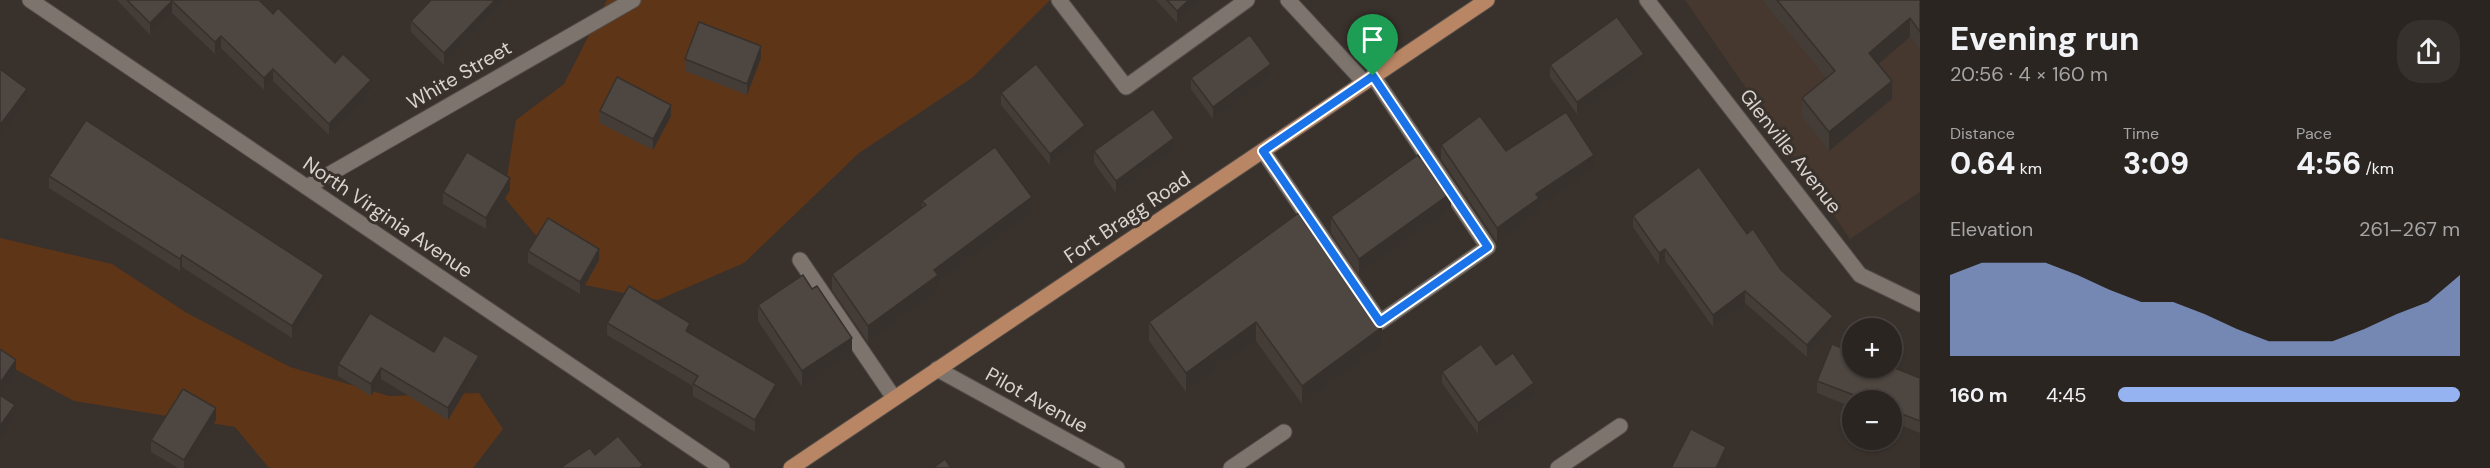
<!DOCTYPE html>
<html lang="en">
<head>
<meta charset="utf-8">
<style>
	:root { --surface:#2b2521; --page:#37312e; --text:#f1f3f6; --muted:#a6a5a5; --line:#47423f; --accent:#95b2f1 }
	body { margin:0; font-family:"DM Sans",sans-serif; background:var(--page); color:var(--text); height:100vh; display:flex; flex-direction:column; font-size:22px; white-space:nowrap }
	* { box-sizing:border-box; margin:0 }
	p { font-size:20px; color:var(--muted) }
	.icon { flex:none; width:33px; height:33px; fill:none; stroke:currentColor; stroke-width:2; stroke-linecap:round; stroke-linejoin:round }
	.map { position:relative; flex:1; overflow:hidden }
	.details { display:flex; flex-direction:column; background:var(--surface); width:570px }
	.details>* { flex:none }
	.tools { position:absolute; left:1842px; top:318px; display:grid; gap:12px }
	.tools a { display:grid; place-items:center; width:60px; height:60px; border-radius:50%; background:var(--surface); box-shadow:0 2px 4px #0004,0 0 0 2px var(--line); font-size:30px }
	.pin { position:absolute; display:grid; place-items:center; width:51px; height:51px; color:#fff; margin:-62px -26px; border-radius:50% 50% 50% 0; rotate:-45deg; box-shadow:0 0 6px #0007 }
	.pin .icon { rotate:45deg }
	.round { display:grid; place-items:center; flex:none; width:63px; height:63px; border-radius:24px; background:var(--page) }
	.headline { display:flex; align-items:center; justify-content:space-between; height:102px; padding:0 30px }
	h1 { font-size:33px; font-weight:800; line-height:45px }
	.metrics { display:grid; grid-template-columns:repeat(3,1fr); gap:9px; height:102px; padding:6px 30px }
	.metrics div { display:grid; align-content:center }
	.metrics b { font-size:30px; font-weight:800 }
	.metrics small { font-size:16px; font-weight:400 }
	.metrics p { font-size:16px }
	.chart { height:168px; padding:12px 30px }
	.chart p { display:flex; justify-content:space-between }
	.chart svg { width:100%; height:108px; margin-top:6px; fill:var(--accent); opacity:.7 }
	ul { padding:0 30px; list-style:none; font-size:20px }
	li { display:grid; grid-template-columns:96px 72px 1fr; align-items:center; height:45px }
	li i { height:15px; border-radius:8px; background:var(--accent) }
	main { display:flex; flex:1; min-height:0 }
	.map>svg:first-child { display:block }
	.built { fill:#46382f }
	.green { fill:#5f3517 }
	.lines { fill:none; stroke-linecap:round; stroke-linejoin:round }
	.minor-casing { stroke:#544d49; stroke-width:17 }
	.major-casing { stroke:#544d49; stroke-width:17 }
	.minor { stroke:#7d746e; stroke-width:15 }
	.major { stroke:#b88664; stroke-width:15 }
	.wall { fill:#433c37 }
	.shaded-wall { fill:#37312d }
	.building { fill:#4e4640; stroke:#37312d; stroke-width:1.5 }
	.route-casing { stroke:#fff; stroke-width:12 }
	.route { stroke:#1a73e8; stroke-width:8 }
	.labels { text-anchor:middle; stroke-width:6; stroke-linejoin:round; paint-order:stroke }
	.street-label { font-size:20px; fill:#d9d3d0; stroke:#39312c }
</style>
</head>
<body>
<main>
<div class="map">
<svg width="1920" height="468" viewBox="0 0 1920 468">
	<rect width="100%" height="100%" fill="#39312c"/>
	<polygon class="built" points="1685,0 1920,0 1920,192 1850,239"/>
	<g class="green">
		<polygon points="607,0 1050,0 972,78 859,153 744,263 658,300 575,283 504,197 516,120 564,84"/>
		<polygon points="0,238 112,264 187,313 290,367 389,396 479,393 503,429 473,468 269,468 235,427 74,401 0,361"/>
	</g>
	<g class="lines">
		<g class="minor-casing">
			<g id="minor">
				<polyline points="30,0 722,468"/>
				<polyline points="1059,0 1126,87 1247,0"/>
				<polyline points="1288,0 1364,82"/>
				<polyline points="1647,0 1860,275 1920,304"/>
				<polyline points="1263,151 1380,322 1488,247 1373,76"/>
				<polyline points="307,187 633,0"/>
				<polyline points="800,260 894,398"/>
				<polyline points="937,369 1117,468"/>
				<polyline points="1231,468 1284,432"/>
				<polyline points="1558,468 1620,426"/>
			</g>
		</g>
		<g class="major-casing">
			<polyline id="major" points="791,468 1487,0"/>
		</g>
		<use href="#minor" class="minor"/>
		<use href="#major" class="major"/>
	</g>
	<g class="wall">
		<polygon points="117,0 259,0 273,14 371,92 329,135 273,81 264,90 221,48 215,54 172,13 150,35"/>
		<polygon points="506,0 444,65 411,32 411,21"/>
		<polygon points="1156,0 1202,0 1177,23"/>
		<polygon points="1762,0 1920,0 1920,50 1910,37 1878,64 1892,99 1829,151 1802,117 1802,98 1826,78"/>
		<polygon points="761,58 747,95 685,71 685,59"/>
		<polygon points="1550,65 1644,66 1577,114 1550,77"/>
		<polygon points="1271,76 1213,119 1191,89 1191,78"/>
		<polygon points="1001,93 1085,137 1050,165 1001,105"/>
		<polygon points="600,111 671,116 653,150 600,123"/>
		<polygon points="1441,145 1506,151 1594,169 1539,206 1539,212 1497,242 1441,159"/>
		<polygon points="1174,150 1116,193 1094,163 1094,151"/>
		<polygon points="49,176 324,287 292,338 182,267 180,271 49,188"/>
		<polygon points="510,190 486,229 443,204 443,192"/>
		<polygon points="922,201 1032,213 938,282 938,291 868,342 832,290 832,274 922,208"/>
		<polygon points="1451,209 1359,275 1331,233 1331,217"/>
		<polygon points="1633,216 1747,234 1781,270 1833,328 1807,357 1745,303 1713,327 1665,260 1659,265 1633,227"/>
		<polygon points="528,251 599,260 580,294 528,263"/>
		<polygon points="1344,273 1382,346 1302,404 1256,341 1186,392 1149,341 1149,322"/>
		<polygon points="758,305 852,354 802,387 758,321"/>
		<polygon points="607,323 690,333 776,396 755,432 693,396 693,386 607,335"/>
		<polygon points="434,352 479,368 448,420 381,379 371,396 338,376 338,364"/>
		<polygon points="1496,365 1534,395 1478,434 1442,383 1442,372"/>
		<polygon points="1920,378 1920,433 1892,422 1892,400 1852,400 1852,407 1817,393 1817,381"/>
		<polygon points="216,420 186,468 178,468 151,452 151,440"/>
	</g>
	<g class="shaded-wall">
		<polygon points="495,0 506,0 444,65 444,53"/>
		<polygon points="1189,0 1202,0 1177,23 1177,11"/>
		<polygon points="172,1 172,13 150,35 150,23"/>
		<polygon points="1910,18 1910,37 1869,72 1869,53"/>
		<polygon points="221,36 221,48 215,54 215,42"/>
		<polygon points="761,46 761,58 747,95 747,84"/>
		<polygon points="1644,54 1644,66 1577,114 1577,102"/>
		<polygon points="1271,64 1271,76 1213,119 1213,107"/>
		<polygon points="273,69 273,81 264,90 264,78"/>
		<polygon points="371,80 371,92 329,135 329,124"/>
		<polygon points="1892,81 1892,99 1829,151 1829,132"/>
		<polygon points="27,89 27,101 0,137 0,125"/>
		<polygon points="671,105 671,116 653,150 653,139"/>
		<polygon points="1085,125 1085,137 1050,165 1050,154"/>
		<polygon points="1174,138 1174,150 1116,193 1116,181"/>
		<polygon points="1594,155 1594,169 1539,206 1539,212 1497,242 1497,228 1536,194"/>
		<polygon points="510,178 510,190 486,229 486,218"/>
		<polygon points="1451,193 1451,209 1359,275 1359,259"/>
		<polygon points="1032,197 1032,213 938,282 938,291 868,342 868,326 934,270"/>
		<polygon points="599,249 599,260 580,294 580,282"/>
		<polygon points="1665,249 1665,260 1659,265 1659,253"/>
		<polygon points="182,255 182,267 180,271 180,259"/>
		<polygon points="324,275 324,287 292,338 292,326"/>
		<polygon points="1745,291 1745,303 1713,327 1713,315"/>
		<polygon points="1833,316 1833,328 1807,357 1807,345"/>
		<polygon points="1256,322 1256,341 1186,392 1186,373"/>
		<polygon points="690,323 690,335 686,331"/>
		<polygon points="1382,327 1382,346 1302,404 1302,386"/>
		<polygon points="852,338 852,354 802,387 802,371"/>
		<polygon points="479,356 479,368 448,420 448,408"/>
		<polygon points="16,360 16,372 0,395 0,383"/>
		<polygon points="381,368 381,379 371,396 371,384"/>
		<polygon points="1534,383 1534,395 1478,434 1478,423"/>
		<polygon points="776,384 776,396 755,432 755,420"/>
		<polygon points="15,405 15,417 0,438 0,426"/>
		<polygon points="216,408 216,420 186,468 184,468 184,460"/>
		<polygon points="1726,447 1726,459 1722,468 1716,468"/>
	</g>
	<g class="building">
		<polygon points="127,0 259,0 273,14 278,8 335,63 343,54 371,80 329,124 273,69 264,78 221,36 215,42 172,1 150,23"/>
		<polygon points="431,0 495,0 444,53 411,21"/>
		<polygon points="1167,0 1189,0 1177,11"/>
		<polygon points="1777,0 1920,0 1920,32 1910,18 1869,53 1892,81 1829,132 1802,98 1835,71"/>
		<polygon points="1617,17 1644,54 1577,102 1550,65"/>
		<polygon points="699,22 761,46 747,84 685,59"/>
		<polygon points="1250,35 1271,64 1213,107 1191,78"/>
		<polygon points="1036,64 1085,125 1050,154 1001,93"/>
		<polygon points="0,69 27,89 0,125"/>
		<polygon points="617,77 671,105 653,139 600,111"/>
		<polygon points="1153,109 1174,138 1116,181 1094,151"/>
		<polygon points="1566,112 1594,155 1536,194 1539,198 1497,228 1441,145 1480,116 1506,151"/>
		<polygon points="86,120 324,275 292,326 182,255 180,259 49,176"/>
		<polygon points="995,147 1032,197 934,270 938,275 868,326 832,274 926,205 922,201"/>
		<polygon points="467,152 510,178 486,218 443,192"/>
		<polygon points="1418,155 1420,158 1425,155 1451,193 1359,259 1331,217"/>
		<polygon points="1699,167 1747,234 1753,229 1781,270 1833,316 1807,345 1745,291 1713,315 1665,249 1659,253 1633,216"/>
		<polygon points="1300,212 1311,228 1315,226 1344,268 1341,269 1382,327 1302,386 1256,322 1186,373 1149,322"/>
		<polygon points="548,218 599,249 580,282 528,251"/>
		<polygon points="803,275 812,289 817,286 852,338 802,371 758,305"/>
		<polygon points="629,286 690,323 686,331 776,384 755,420 693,384 698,376 607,323"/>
		<polygon points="370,313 434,352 444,335 479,356 448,408 381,368 371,384 338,364"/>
		<polygon points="1481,344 1496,365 1513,353 1534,383 1478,423 1442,372"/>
		<polygon points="1832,344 1852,352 1852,368 1892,367 1920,378 1920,421 1892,410 1892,400 1867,400 1817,381"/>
		<polygon points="0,349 16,360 0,383"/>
		<polygon points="183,389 216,408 184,460 151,440"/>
		<polygon points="0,395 15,405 0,426"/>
		<polygon points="1691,429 1726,447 1716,468 1671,468"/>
		<polygon points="618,436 643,465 639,468 560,468 590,448 595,455"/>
		<polygon points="945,459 951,468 933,468"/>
	</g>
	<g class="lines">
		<g class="route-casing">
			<polygon id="route" points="1373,76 1488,247 1380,322 1263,151"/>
		</g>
		<use href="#route" class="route"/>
	</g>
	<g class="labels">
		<g class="street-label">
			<text transform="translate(459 75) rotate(-30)" y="7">White Street</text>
			<text transform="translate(1791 151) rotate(52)" y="7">Glenville Avenue</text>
			<text transform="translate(388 217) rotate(34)" y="7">North Virginia Avenue</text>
			<text transform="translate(1127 217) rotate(-34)" y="7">Fort Bragg Road</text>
			<text transform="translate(1037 400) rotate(29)" y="7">Pilot Avenue</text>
		</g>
	</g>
</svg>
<div class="tools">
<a>+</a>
<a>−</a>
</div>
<div class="pin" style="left:1373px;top:76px;background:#1e9e55"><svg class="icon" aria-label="arrive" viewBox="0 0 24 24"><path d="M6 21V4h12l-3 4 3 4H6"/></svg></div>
</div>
<section class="details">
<div class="headline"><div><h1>Evening run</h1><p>20:56 · 4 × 160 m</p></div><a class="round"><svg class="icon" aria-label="share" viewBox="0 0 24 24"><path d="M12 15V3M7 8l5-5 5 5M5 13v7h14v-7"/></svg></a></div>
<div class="metrics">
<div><p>Distance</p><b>0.64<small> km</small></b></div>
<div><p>Time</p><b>3:09</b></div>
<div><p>Pace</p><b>4:56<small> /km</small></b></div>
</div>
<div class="chart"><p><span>Elevation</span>261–267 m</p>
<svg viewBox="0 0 160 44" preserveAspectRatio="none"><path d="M0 44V11L10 6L20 6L30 6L40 11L50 17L60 22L70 22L80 27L90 33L100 38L110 38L120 38L130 33L140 27L150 22L160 11V44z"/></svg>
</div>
<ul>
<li><b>160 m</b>4:45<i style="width:100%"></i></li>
</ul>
</section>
</main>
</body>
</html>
